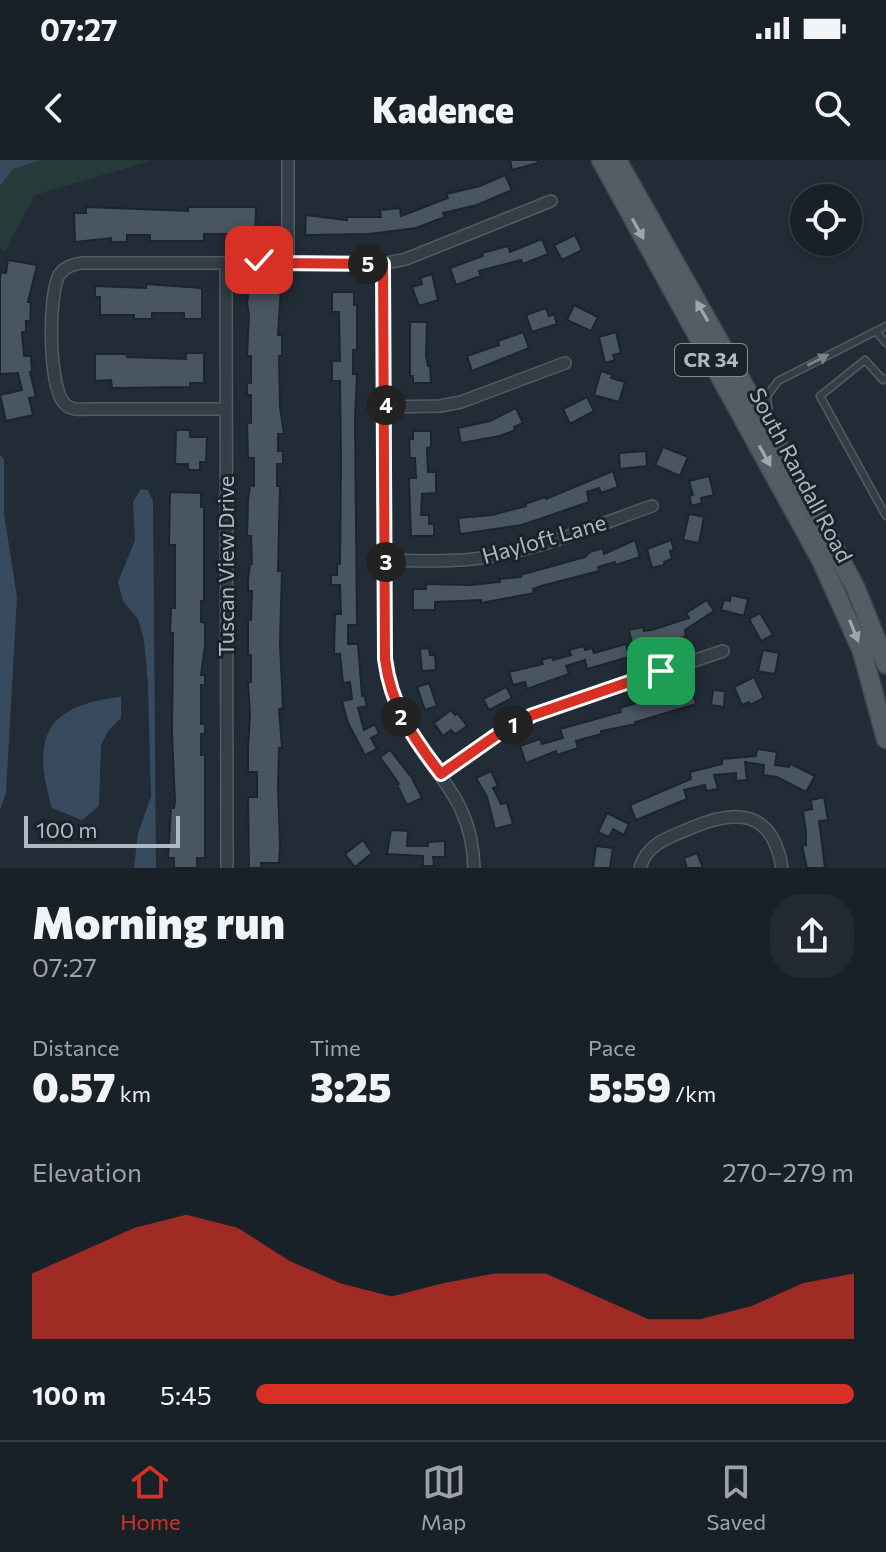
<!DOCTYPE html>
<html lang="en">
<head>
<meta charset="utf-8">
<style>
	:root { --surface:#192128; --page:#222930; --text:#f1f3f6; --muted:#9fa3a8; --line:#373e45; --accent:#d93025 }
	body { margin:0; font-family:Commissioner,sans-serif; background:var(--page); color:var(--text); height:100vh; display:flex; flex-direction:column; font-size:30px; white-space:nowrap }
	* { box-sizing:border-box; margin:0 }
	p { font-size:26px; color:var(--muted) }
	.icon { flex:none; width:44px; height:44px; fill:none; stroke:currentColor; stroke-width:2; stroke-linecap:round; stroke-linejoin:round }
	.map { position:relative; height:708px; overflow:hidden }
	.details { display:flex; flex-direction:column; background:var(--surface); flex:1 }
	.details>* { flex:none }
	.tools { position:absolute; left:790px; top:24px; display:grid; gap:16px }
	.tools a { display:grid; place-items:center; width:72px; height:72px; border-radius:50%; background:var(--surface); box-shadow:0 2px 6px #0004,0 0 0 2px var(--line); font-size:40px }
	.scale { position:absolute; left:24px; bottom:20px; width:156px; box-sizing:border-box; padding-left:8px; border:4px solid #afb9c3; border-top:0; font-size:22px; line-height:28px; white-space:nowrap; color:#afb9c3; -webkit-text-stroke:6px #1a232b; paint-order:stroke }
	.pin { position:absolute; display:grid; place-items:center; width:68px; height:68px; color:#fff; margin:-34px; border-radius:16px; box-shadow:0 4px 12px #0006 }
	.km { position:absolute; width:40px; height:40px; margin:-20px; border-radius:50%; background:#222; color:#fff; font-size:22px; line-height:40px; text-align:center }
	.round { display:grid; place-items:center; flex:none; width:84px; height:84px; border-radius:32px; background:var(--page) }
	.head { display:flex; align-items:center; justify-content:space-between; height:136px; padding:0 32px }
	h1 { font-size:44px; font-weight:800; line-height:60px }
	.figures { display:grid; grid-template-columns:repeat(3,1fr); gap:12px; height:136px; padding:8px 32px }
	.figures div { display:grid; align-content:center }
	.figures b { font-size:40px; font-weight:800 }
	.figures small { font-size:22px; font-weight:400 }
	.figures p { font-size:22px }
	.chart { height:224px; padding:16px 32px }
	.chart p { display:flex; justify-content:space-between }
	.chart svg { width:100%; height:144px; margin-top:8px; fill:var(--accent); opacity:.7 }
	ul { padding:0 32px; list-style:none; font-size:26px }
	li { display:grid; grid-template-columns:128px 96px 1fr; align-items:center; height:60px }
	li i { height:20px; border-radius:10px; background:var(--accent) }
	.status { display:flex; justify-content:space-between; align-items:center; height:56px; padding:0 40px; background:var(--surface); direction:ltr }
	.status svg { height:22px; fill:currentColor }
	header { display:flex; justify-content:space-between; align-items:center; height:104px; padding:0 32px; background:var(--surface); font-size:36px; font-weight:800 }
	.menu { display:flex; justify-content:space-around; align-items:center; height:112px; border-top:2px solid var(--line); background:var(--surface); font-size:22px; color:var(--muted) }
	.menu a { display:grid; justify-items:center; gap:4px }
	.menu .selected { color:var(--accent) }
	.map>svg:first-child { display:block }
	.green { fill:#263a39 }
	.water { fill:#384b5e }
	.building { fill:#495661; stroke:#1c252d; stroke-width:2 }
	.lines { fill:none; stroke-linecap:round; stroke-linejoin:round }
	.lane-casing { stroke:#525c64; stroke-width:9 }
	.street-casing { stroke:#525c64; stroke-width:14 }
	.primary-casing { stroke:#3e4750; stroke-width:21 }
	.lane { stroke:#343e46; stroke-width:6 }
	.street { stroke:#343e46; stroke-width:11 }
	.primary { stroke:#525d66; stroke-width:18 }
	.oneway { fill:#9ca7b0 }
	.oneway2 { fill:#78828b }
	.route-casing { stroke:#fff; stroke-width:16 }
	.route { stroke:#d93025; stroke-width:10 }
	.labels { text-anchor:middle; stroke-width:6; stroke-linejoin:round; paint-order:stroke }
	.shield { fill:#1a232b; stroke:#828c95; stroke-width:2 }
	.shield-label { font-size:20px; font-weight:bold; fill:#afb9c3 }
	.street-label { font-size:22px; fill:#afb9c3; stroke:#1a232b }
</style>
</head>
<body>
<div class="status"><b>07:27</b><svg viewBox="0 0 49 12"><path d="M0 12V9h3v3zM5 12V6h3v6zM10 12V3h3v9zM15 12V0h3v12zM26 1h20v11H26zM47 4h2v5h-2z"/></svg></div>
<header><svg class="icon" aria-label="back" viewBox="0 0 24 24"><path d="M15 5l-7 7 7 7"/></svg>Kadence<svg class="icon" aria-label="search" viewBox="0 0 24 24"><circle cx="10" cy="10" r="6"/><path d="M15 15l6 6"/></svg></header>
<div class="map">
<svg width="886" height="708" viewBox="0 0 886 708">
	<rect width="100%" height="100%" fill="#212c36"/>
	<polygon class="green" points="41,0 154,0 35,35 5,91 0,89 0,26 13,9"/>
	<g class="water">
		<polygon points="0,0 41,0 13,9 0,26"/>
		<polygon points="0,295 4,299 4,354 17,437 6,633 0,650"/>
		<polygon points="141,329 148,330 153,341 156,708 134,708 138,673 151,637 148,525 144,480 138,459 123,441 118,422 135,380 133,342"/>
		<path d="M121,537v21l-13,13 -7,14 -2,61 -17,14 -30,-12c-21,-70 -7,-103 69,-111z"/>
	</g>
	<g class="building">
		<polygon points="510,0 538,0 538,3 512,10"/>
		<polygon points="505,15 512,30 477,45 443,53 445,57 416,68 369,74 305,75 306,55 347,60 347,57 381,57 380,50 400,48 401,56 448,38 446,34 480,26"/>
		<polygon points="86,47 188,51 188,47 256,47 255,81 228,80 228,74 204,74 204,81 150,81 150,75 127,75 127,82 111,82 111,78 75,82 74,53 86,53"/>
		<polygon points="575,75 582,90 562,100 554,85"/>
		<polygon points="542,79 548,94 523,104 521,100 479,111 481,116 456,125 450,108 483,96 482,93 508,86 510,92"/>
		<polygon points="8,100 37,105 28,142 31,142 30,161 26,161 26,172 22,172 24,196 31,196 32,212 30,212 36,237 29,238 33,255 6,261 0,235 22,230 18,213 0,214 0,119 1,112 6,113"/>
		<polygon points="432,114 438,140 419,146 412,127 422,124 420,118"/>
		<polygon points="146,124 202,128 202,159 184,159 184,153 152,153 152,159 134,159 134,155 100,155 100,137 95,137 95,126 146,128"/>
		<polygon points="281,127 278,175 282,175 282,196 279,196 280,247 284,274 278,274 278,291 283,291 283,304 277,304 277,326 280,326 278,411 282,411 280,483 283,548 279,549 282,588 279,588 278,627 280,685 279,703 261,703 261,708 249,708 248,637 257,637 257,612 248,612 248,589 250,553 248,522 251,522 251,495 248,495 248,460 251,460 252,431 248,431 248,419 250,404 252,404 251,376 247,376 248,341 250,325 254,326 254,298 248,298 247,263 251,263 251,235 247,235 247,223 251,223 251,196 247,196 249,155 247,142 249,128"/>
		<polygon points="332,132 354,132 354,145 357,145 357,190 353,190 353,214 357,214 355,259 357,465 348,465 348,484 358,484 362,536 364,535 367,546 358,548 364,570 375,564 379,574 371,578 377,589 365,595 348,563 342,541 352,539 350,522 343,523 340,494 334,494 335,454 341,454 340,425 331,425 331,415 337,415 337,404 340,404 341,301 340,221 332,221 332,201 340,201 339,152 332,152"/>
		<polygon points="574,145 598,157 591,171 567,160"/>
		<polygon points="546,148 549,156 554,154 557,164 532,172 526,155"/>
		<polygon points="410,162 427,162 426,196 428,206 430,206 431,223 413,223 413,216 410,216"/>
		<polygon points="523,172 529,188 472,211 467,196 499,185 498,181"/>
		<polygon points="616,172 621,193 613,195 615,200 605,203 599,177"/>
		<polygon points="186,193 204,193 204,223 190,223 190,227 112,228 111,220 95,221 95,194 126,194 127,197 186,199"/>
		<polygon points="601,211 613,215 611,218 625,222 619,242 594,235"/>
		<polygon points="587,237 594,251 570,264 563,249"/>
		<polygon points="516,248 523,263 514,267 515,270 500,276 461,283 458,268 490,261"/>
		<polygon points="176,270 190,270 190,277 207,277 206,302 200,302 200,310 188,310 188,304 175,304"/>
		<polygon points="413,271 431,271 431,287 427,288 428,312 436,312 436,333 422,334 421,355 429,355 429,364 434,364 434,376 411,376 409,318 416,318 415,298 410,298 409,279 413,279"/>
		<polygon points="663,287 688,297 680,316 655,305"/>
		<polygon points="646,291 647,306 620,309 619,293"/>
		<polygon points="613,311 618,327 601,333 599,328 587,332 589,342 522,365 460,374 458,358 492,355 526,346 525,344 545,337 546,339"/>
		<polygon points="709,316 714,335 701,338 702,343 692,346 689,336 693,335 689,321"/>
		<polygon points="170,332 201,333 201,347 204,347 204,441 201,441 201,462 205,463 205,485 201,515 205,515 205,525 201,525 201,564 205,564 205,574 201,574 201,595 205,595 205,698 197,698 197,708 174,708 174,698 168,698 171,648 174,648 175,641 172,574 173,473 170,473 171,448 175,448 175,385 169,385"/>
		<polygon points="689,354 704,357 699,383 683,380"/>
		<polygon points="635,380 640,397 616,405 615,402 598,407 599,411 541,426 533,429 534,433 481,443 481,440 435,442 435,450 413,450 413,429 426,429 426,424 471,425 500,422 499,419 521,417 520,415 585,397 590,392 603,388 604,394"/>
		<polygon points="671,380 674,390 670,391 672,399 664,402 664,405 652,408 647,389"/>
		<polygon points="731,435 748,439 744,456 721,450 724,440 730,441"/>
		<polygon points="707,440 714,451 685,470 686,476 646,489 644,481 632,484 629,470 643,467 644,471 652,470 689,458 686,453"/>
		<polygon points="760,453 773,475 761,481 749,459"/>
		<polygon points="626,484 629,497 587,509 585,500 566,506 569,514 527,529 525,522 513,525 509,512 543,504 541,500 552,497 553,500 571,495 569,490 584,486 585,490 592,488 594,493"/>
		<polygon points="429,488 430,495 435,495 436,510 422,511 420,489"/>
		<polygon points="763,490 779,493 775,514 758,511"/>
		<polygon points="754,517 764,538 750,545 749,542 742,545 734,527"/>
		<polygon points="429,523 437,546 425,550 417,527"/>
		<polygon points="506,527 512,538 489,550 483,539"/>
		<polygon points="691,527 696,544 635,562 636,564 601,571 601,574 576,581 578,588 557,595 556,591 526,603 520,586 540,579 542,584 563,578 560,569 621,552 620,548"/>
		<polygon points="713,530 725,531 724,547 711,545"/>
		<polygon points="451,550 455,555 457,553 467,566 455,574 451,570 443,576 434,563"/>
		<polygon points="757,589 777,592 775,605 789,607 791,604 815,616 806,632 777,617 763,615 764,605 745,602 747,620 736,621 736,613 714,615 718,629 706,631 705,625 684,630 687,639 636,660 630,645 691,619 690,612 722,604 722,599 756,596"/>
		<polygon points="390,590 412,618 422,638 407,645 397,625 399,624 380,597"/>
		<polygon points="491,611 498,626 493,628 501,644 507,643 513,664 495,669 487,637 476,618"/>
		<polygon points="824,637 828,660 819,661 825,708 807,708 802,686 806,685 806,672 803,651 812,649 811,640"/>
		<polygon points="607,653 629,664 624,675 613,669 609,677 598,672"/>
		<polygon points="391,670 408,671 407,686 428,686 428,682 445,681 445,697 433,697 434,706 423,706 423,696 387,694"/>
		<polygon points="363,680 372,693 355,707 345,694"/>
		<polygon points="596,686 613,688 610,708 593,708"/>
		<polygon points="697,693 703,708 687,708 684,698"/>
	</g>
	<g class="lines">
		<g class="lane-casing">
			<g id="lane">
				<polyline points="876,171 886,183"/>
				<polyline points="886,218 883,220 865,200 820,236 886,356"/>
				<polyline points="769,256 767,236 778,221 886,166"/>
			</g>
		</g>
		<g class="street-casing">
			<g id="street">
				<polyline points="288,0 288,103"/>
				<polyline points="226,103 227,708"/>
				<path d="M383,104l2,363c0,32 2,62 17,91 30,58 70,77 72,150"/>
				<polyline points="386,247 440,246 461,242 565,203"/>
				<path d="M226,249h-135c-8,0 -18,2 -25,-4 -18,-14 -18,-110 -7,-130 5,-8 13,-10 22,-12h176l8,3 8,-4 110,2 23,-5 145,-58"/>
				<path d="M386,400c39,1 79,3 118,-6 50,-10 99,-31 148,-48"/>
				<polyline points="441,614 508,567 533,555 723,491"/>
				<path d="M640,708c7,-25 30,-31 51,-40 47,-20 82,-17 91,40"/>
			</g>
		</g>
		<g class="primary-casing">
			<g id="primary">
				<polyline points="601,0 821,400 862,491 886,579"/>
				<polyline points="617,0 816,353 856,429 886,504"/>
			</g>
		</g>
		<use href="#lane" class="lane"/>
		<use href="#street" class="street"/>
		<use href="#primary" class="primary"/>
	</g>
	<defs><path id="oneway-solid" d="M-6-.8H1V-3.2L6.5 0L1 3.2V.8H-6Z" transform="scale(2)"/></defs>
	<g class="oneway">
		<use href="#oneway-solid" transform="translate(638 69) rotate(61)"/>
		<use href="#oneway-solid" transform="translate(702 151) rotate(-120)"/>
		<use href="#oneway-solid" transform="translate(765 296) rotate(61)"/>
		<use href="#oneway-solid" transform="translate(854 471) rotate(68)"/>
	</g>
	<use class="oneway2" href="#oneway-solid" transform="translate(818 200) rotate(-27)"/>
	<g class="lines">
		<g class="route-casing">
			<path id="route" d="M259,100h12l5,3 107,1 2,395c6,47 28,79 56,115l67,-47 25,-12 128,-44"/>
		</g>
		<use href="#route" class="route"/>
	</g>
	<g class="labels">
		<rect class="shield" x="675" y="184" width="72" height="32" rx="6"/>
		<g class="shield-label">
			<text x="711" y="207">CR 34</text>
		</g>
		<g class="street-label">
			<text transform="translate(801 315) rotate(62)" y="8">South Randall Road</text>
			<text transform="translate(544 379) rotate(-16)" y="8">Hayloft Lane</text>
			<text transform="translate(226 406) rotate(-90)" y="8">Tuscan View Drive</text>
		</g>
	</g>
</svg>
<div class="tools">
<a><svg class="icon" aria-label="locate" viewBox="0 0 24 24"><circle cx="12" cy="12" r="6"/><path d="M12 2v4M12 18v4M2 12h4M18 12h4"/></svg></a>
</div>
<div class="scale">100 m</div>
<div class="pin" style="left:661px;top:511px;background:#1e9e55"><svg class="icon" aria-label="arrive" viewBox="0 0 24 24"><path d="M6 21V4h12l-3 4 3 4H6"/></svg></div>
<div class="pin" style="left:259px;top:100px;background:#d93025"><svg class="icon" aria-label="check" viewBox="0 0 24 24"><path d="M5 12l5 5 9-10"/></svg></div>
<b class="km" style="left:513px;top:565px">1</b>
<b class="km" style="left:401px;top:557px">2</b>
<b class="km" style="left:386px;top:402px">3</b>
<b class="km" style="left:386px;top:245px">4</b>
<b class="km" style="left:368px;top:104px">5</b>
</div>
<section class="details">
<div class="head"><div><h1>Morning run</h1><p>07:27</p></div><a class="round"><svg class="icon" aria-label="share" viewBox="0 0 24 24"><path d="M12 15V3M7 8l5-5 5 5M5 13v7h14v-7"/></svg></a></div>
<div class="figures">
<div><p>Distance</p><b>0.57<small> km</small></b></div>
<div><p>Time</p><b>3:25</b></div>
<div><p>Pace</p><b>5:59<small> /km</small></b></div>
</div>
<div class="chart"><p><span>Elevation</span>270–279 m</p>
<svg viewBox="0 0 160 44" preserveAspectRatio="none"><path d="M0 44V24L10 17L20 10L30 6L40 10L50 20L60 27L70 31L80 27L90 24L100 24L110 31L120 38L130 38L140 34L150 27L160 24V44z"/></svg>
</div>
<ul>
<li><b>100 m</b>5:45<i style="width:100%"></i></li>
</ul>
</section>
<nav class="menu">
<a class="selected"><svg class="icon" aria-label="home" viewBox="0 0 24 24"><path d="M3 11l9-7 9 7M6 9v11h12V9"/></svg>Home</a>
<a><svg class="icon" aria-label="map" viewBox="0 0 24 24"><path d="M3 6l6-2 6 2 6-2v14l-6 2-6-2-6 2zM9 4v14M15 6v14"/></svg>Map</a>
<a><svg class="icon" aria-label="saved" viewBox="0 0 24 24"><path d="M7 4h10v16l-5-4-5 4z"/></svg>Saved</a>
</nav>
</body>
</html>
